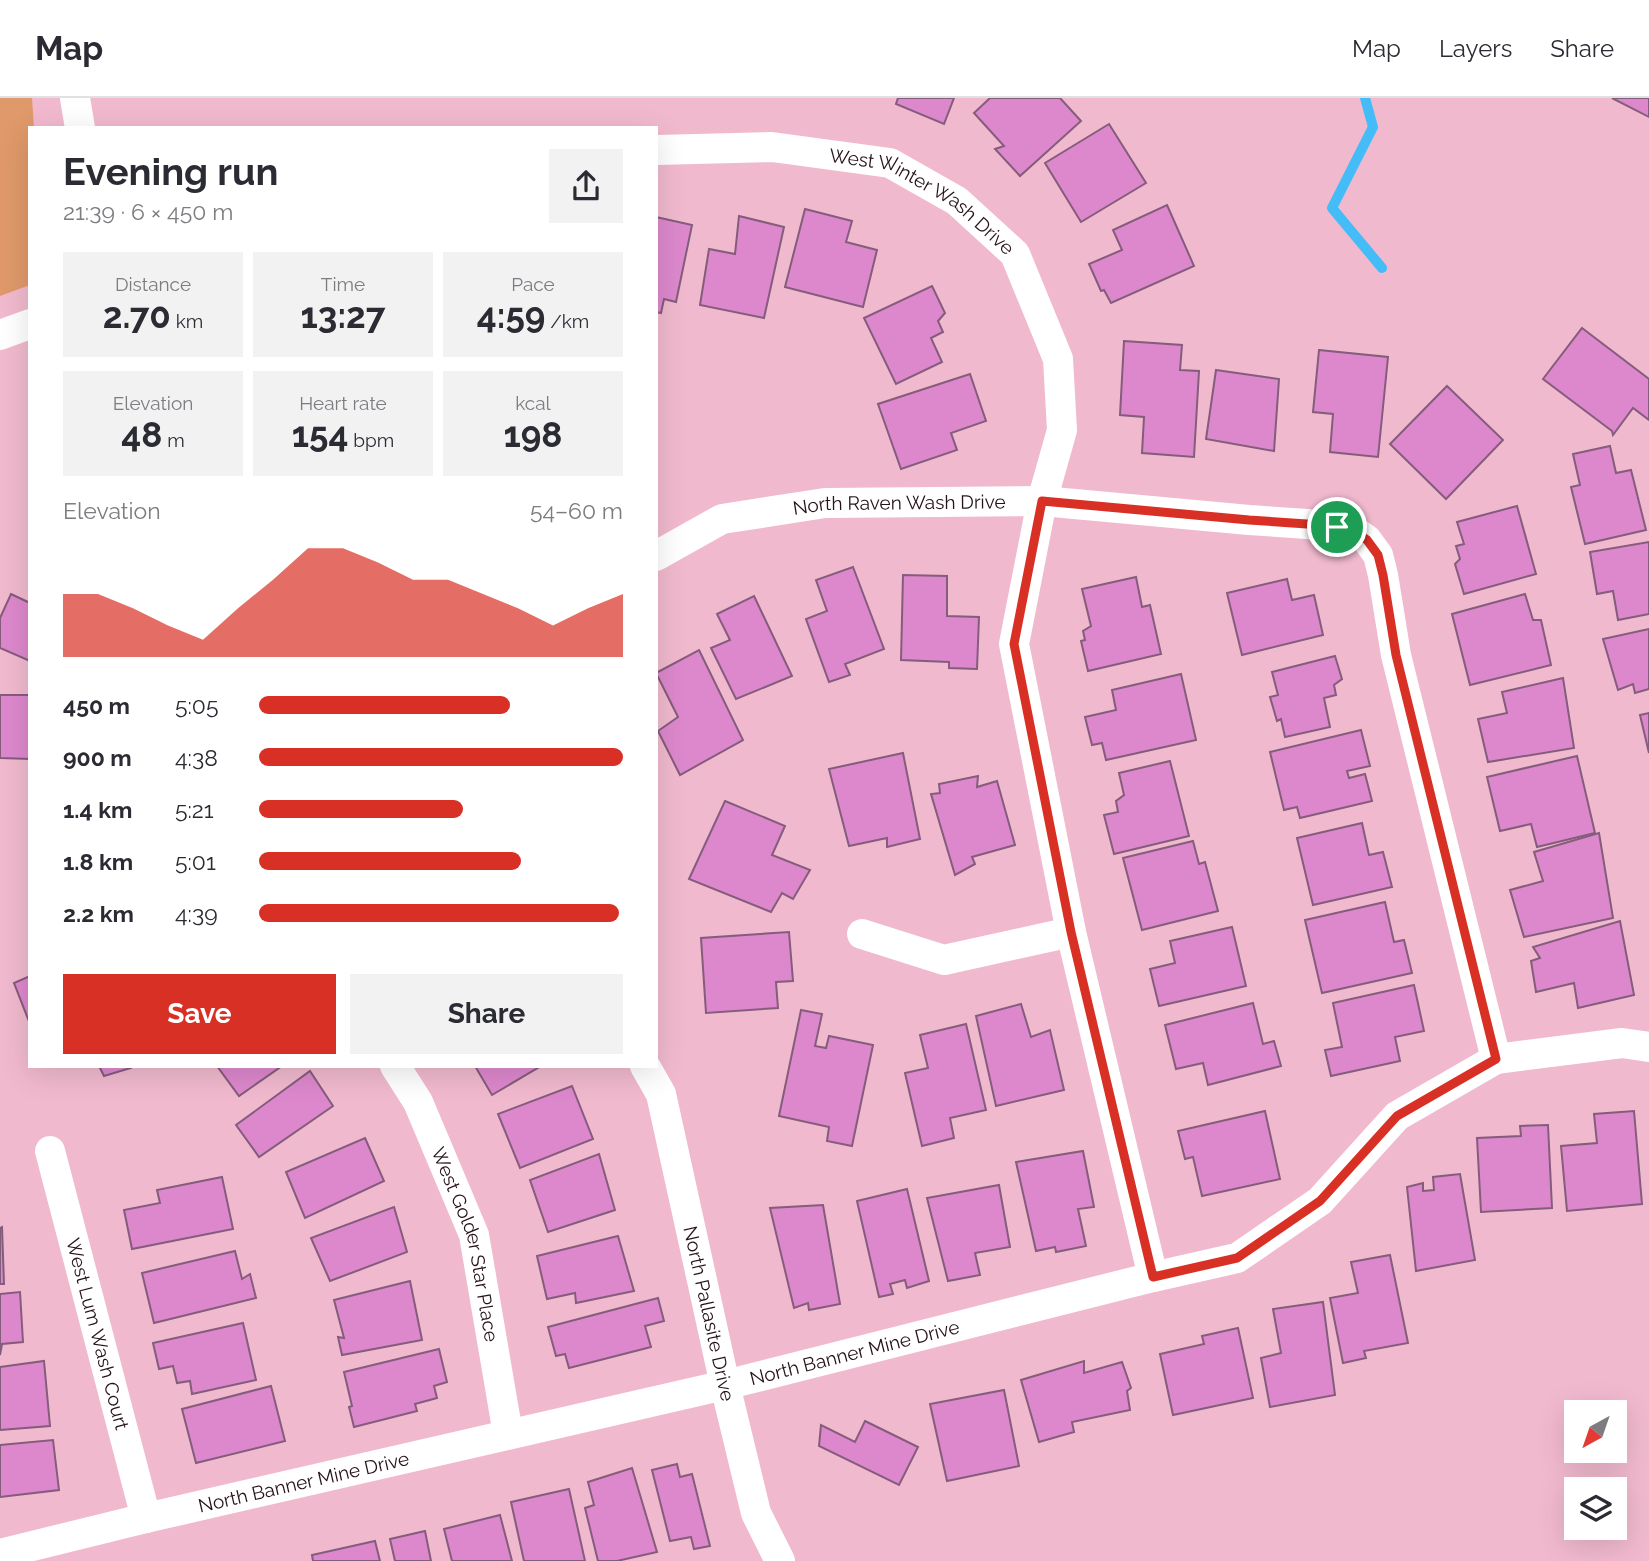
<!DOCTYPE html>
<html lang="en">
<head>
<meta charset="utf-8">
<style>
	:root { --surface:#fff; --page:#f2f2f3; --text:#2b2b33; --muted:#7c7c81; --line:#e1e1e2; --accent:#d93025 }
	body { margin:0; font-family:Raleway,sans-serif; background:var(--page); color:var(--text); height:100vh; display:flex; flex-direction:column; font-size:26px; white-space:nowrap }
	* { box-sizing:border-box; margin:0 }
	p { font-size:23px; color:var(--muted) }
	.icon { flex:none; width:38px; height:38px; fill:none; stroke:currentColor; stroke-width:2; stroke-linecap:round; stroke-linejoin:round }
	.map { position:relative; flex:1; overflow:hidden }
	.side { position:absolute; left:28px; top:28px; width:630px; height:942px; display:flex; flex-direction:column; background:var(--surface); border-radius:0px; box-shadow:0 7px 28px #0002 }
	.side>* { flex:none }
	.needle { width:46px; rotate:220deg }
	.tools { position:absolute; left:1564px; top:1302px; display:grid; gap:14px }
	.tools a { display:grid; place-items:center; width:63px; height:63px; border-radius:0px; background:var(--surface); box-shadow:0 7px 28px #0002; font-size:35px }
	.pin { position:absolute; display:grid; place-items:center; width:60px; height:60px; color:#fff; margin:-30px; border:4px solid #fff; border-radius:50%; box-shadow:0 2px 7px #0007 }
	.round { display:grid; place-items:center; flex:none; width:74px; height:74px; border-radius:0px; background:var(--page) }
	.headline { display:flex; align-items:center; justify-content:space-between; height:119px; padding:0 35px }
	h1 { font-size:38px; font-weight:700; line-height:52px }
	.metrics { display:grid; grid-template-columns:repeat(3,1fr); gap:10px; height:119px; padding:7px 35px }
	.metrics div { display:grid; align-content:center; border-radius:0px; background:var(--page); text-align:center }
	.metrics b { font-size:35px; font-weight:700 }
	.metrics small { font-size:19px; font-weight:400 }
	.metrics p { font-size:19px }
	.chart { height:196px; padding:14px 35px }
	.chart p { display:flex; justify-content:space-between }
	.chart svg { width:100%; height:126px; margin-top:7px; fill:var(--accent); opacity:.7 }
	.button { display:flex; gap:14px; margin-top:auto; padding:14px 35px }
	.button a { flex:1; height:80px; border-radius:0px; background:var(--accent); color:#fff; font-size:28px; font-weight:700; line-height:80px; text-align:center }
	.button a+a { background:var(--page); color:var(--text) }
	ul { padding:0 35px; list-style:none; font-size:23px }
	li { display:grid; grid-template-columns:112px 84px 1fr; align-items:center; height:52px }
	li i { height:18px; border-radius:9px; background:var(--accent) }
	header { display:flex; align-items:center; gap:42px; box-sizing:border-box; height:98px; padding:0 35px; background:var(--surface); border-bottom:2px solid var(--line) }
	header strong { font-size:33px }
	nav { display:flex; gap:38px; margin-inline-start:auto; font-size:24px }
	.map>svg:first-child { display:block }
	.green { fill:#df996a }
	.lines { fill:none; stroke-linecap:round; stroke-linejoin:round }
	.stream { stroke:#43bcf7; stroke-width:10 }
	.building { fill:#dd88cd; stroke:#845c7c; stroke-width:2 }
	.minor { stroke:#fff; stroke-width:30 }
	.route-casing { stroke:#fff; stroke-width:14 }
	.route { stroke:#d93025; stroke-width:9 }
	.labels { text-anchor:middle; stroke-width:5; stroke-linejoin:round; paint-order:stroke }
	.street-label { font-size:19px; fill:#26121a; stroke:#fec6db }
</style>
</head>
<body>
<header>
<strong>Map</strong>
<nav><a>Map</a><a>Layers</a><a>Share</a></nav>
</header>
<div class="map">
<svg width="1649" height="1463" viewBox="0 0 1649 1463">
	<rect width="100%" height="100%" fill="#f1b9ce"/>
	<polygon class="green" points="0,0 32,0 34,30 30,30 30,187 0,198"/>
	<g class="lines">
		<polyline class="stream" points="1365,0 1373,29 1332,110 1382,170"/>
	</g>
	<g class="building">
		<polygon points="898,0 954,0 944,26 896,6"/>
		<polygon points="990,0 1060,0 1081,23 1020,78 995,51 1004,48 974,15"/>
		<polygon points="1612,0 1649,0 1649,19"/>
		<polygon points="1109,26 1146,85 1081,124 1045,65"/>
		<polygon points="1167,107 1194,168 1111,205 1104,192 1101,193 1089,166 1122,152 1113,132"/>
		<polygon points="805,111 852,123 846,144 877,152 863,209 785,189"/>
		<polygon points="739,118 784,129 764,220 700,207 709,151 735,156"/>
		<polygon points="656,119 692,127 676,204 664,201 661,215 656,214"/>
		<polygon points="932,188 945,215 938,223 943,234 931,240 942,264 896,286 864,220"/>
		<polygon points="1582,230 1649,281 1649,322 1633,310 1613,337 1612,333 1543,281"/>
		<polygon points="1124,243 1182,247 1180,272 1199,273 1194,359 1142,355 1144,319 1120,317"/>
		<polygon points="1319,252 1388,259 1378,359 1330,354 1333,316 1313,314"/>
		<polygon points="1216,272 1279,281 1274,353 1206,341"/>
		<polygon points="970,276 986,323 951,335 957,352 901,371 878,306"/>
		<polygon points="1447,288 1503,342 1446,401 1390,346"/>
		<polygon points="1610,348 1616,375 1631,372 1646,432 1585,446 1571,389 1580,387 1573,356"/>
		<polygon points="1517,408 1536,476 1464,496 1455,466 1460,461 1456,448 1464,446 1457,424"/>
		<polygon points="1649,444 1649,516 1618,522 1613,493 1597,496 1590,454"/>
		<polygon points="853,469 884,551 845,566 850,577 829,584 806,521 827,513 816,482"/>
		<polygon points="903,477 947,478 947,518 979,519 977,571 949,570 949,564 901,562"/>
		<polygon points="1136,479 1142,509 1150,507 1161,556 1088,573 1081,543 1085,542 1083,533 1091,528 1082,491"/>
		<polygon points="1287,481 1292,502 1314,497 1323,537 1242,557 1227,495"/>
		<polygon points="11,496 30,505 30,563 0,550 0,520"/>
		<polygon points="1525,496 1533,522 1541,522 1551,567 1470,587 1452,516"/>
		<polygon points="754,498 792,578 736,601 711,550 730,542 717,516"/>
		<polygon points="1649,531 1649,591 1635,595 1633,586 1618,592 1603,541"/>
		<polygon points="699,552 743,642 680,677 658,633 678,619 656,575"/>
		<polygon points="1335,558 1342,581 1334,587 1336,597 1324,600 1330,629 1285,639 1281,621 1277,623 1270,599 1278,597 1272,574"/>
		<polygon points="1181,576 1196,642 1106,662 1102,645 1092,647 1085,619 1116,612 1112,592"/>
		<polygon points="1563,580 1574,650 1488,664 1478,621 1507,615 1502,594"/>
		<polygon points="0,597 30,597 30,661 0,660"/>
		<polygon points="1649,615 1649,655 1640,617"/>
		<polygon points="1361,632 1370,668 1347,673 1349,680 1365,676 1372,703 1300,720 1297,709 1284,712 1270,654"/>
		<polygon points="903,655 920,741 887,749 887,740 849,748 829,671"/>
		<polygon points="1577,658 1595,735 1537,749 1531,726 1500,733 1487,679"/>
		<polygon points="1170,663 1189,738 1114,756 1104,717 1118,714 1116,703 1124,697 1119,675"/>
		<polygon points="978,678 977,689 997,683 1015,747 972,759 975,766 955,777 931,696 940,695 939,686"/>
		<polygon points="725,703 785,728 772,757 810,772 793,801 782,795 771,814 689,781"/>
		<polygon points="1362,725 1369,757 1383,754 1392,789 1313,807 1297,740"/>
		<polygon points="1599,735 1613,820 1524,839 1510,792 1543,783 1534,754"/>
		<polygon points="1193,743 1199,766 1205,764 1218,813 1142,832 1123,760"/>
		<polygon points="1385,804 1394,844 1404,842 1412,875 1322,895 1305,822"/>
		<polygon points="1620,823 1634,897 1578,910 1574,885 1536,894 1531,863 1540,860 1533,849"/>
		<polygon points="1232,829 1246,888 1159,908 1150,871 1175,865 1170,843"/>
		<polygon points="789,834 793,883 776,884 778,910 706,915 701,840"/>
		<polygon points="30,878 30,926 14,885"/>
		<polygon points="1414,887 1424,933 1395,939 1400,963 1331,978 1325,952 1342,949 1333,905"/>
		<polygon points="1253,905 1263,946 1274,943 1281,968 1208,987 1203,965 1176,971 1165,927"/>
		<polygon points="1021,906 1031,939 1050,932 1064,992 996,1008 976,918"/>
		<polygon points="801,912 822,916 815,948 826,950 829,938 873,947 852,1048 827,1043 829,1029 779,1018"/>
		<polygon points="966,926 986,1012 950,1020 954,1040 922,1048 905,975 928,970 920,937"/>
		<polygon points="99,968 130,968 131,970 104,978"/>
		<polygon points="217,968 282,968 239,998"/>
		<polygon points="475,968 541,968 492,997"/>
		<polygon points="310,973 333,1008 259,1059 236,1027"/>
		<polygon points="572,988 593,1041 520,1070 498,1016"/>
		<polygon points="1265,1013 1280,1081 1202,1098 1193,1059 1185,1061 1178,1033"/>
		<polygon points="1634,1013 1642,1106 1567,1113 1561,1048 1597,1045 1594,1016"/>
		<polygon points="1548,1027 1552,1110 1481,1114 1477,1040 1521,1038 1520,1028"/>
		<polygon points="365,1040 384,1083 305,1120 286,1074"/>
		<polygon points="1083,1053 1094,1109 1078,1111 1086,1148 1056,1154 1055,1149 1036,1153 1016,1064"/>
		<polygon points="599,1056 615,1112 548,1134 530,1082"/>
		<polygon points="1460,1076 1475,1162 1416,1173 1407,1089 1423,1085 1423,1093 1434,1092 1433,1079"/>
		<polygon points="222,1079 233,1131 132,1151 124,1112 160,1105 157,1092"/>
		<polygon points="999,1087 1010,1149 975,1155 980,1177 948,1183 927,1100"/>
		<polygon points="907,1091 929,1183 907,1190 905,1182 890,1186 893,1196 879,1199 857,1103"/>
		<polygon points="823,1107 840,1206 809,1212 808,1205 794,1210 770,1110"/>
		<polygon points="394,1109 407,1154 330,1183 311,1140"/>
		<polygon points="2,1129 4,1186 0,1186 0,1130"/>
		<polygon points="618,1138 634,1193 576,1205 575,1195 547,1201 537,1158"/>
		<polygon points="235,1153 242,1181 250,1176 256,1200 154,1225 142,1175"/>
		<polygon points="1390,1157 1408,1245 1364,1253 1366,1260 1343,1265 1330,1200 1358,1195 1351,1164"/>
		<polygon points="410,1183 422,1242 342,1257 338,1239 344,1240 334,1202"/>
		<polygon points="20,1194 23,1244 2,1246 0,1257 0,1196"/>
		<polygon points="658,1200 664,1223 645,1228 651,1249 569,1270 565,1256 556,1258 548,1229"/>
		<polygon points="1323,1204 1335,1297 1270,1309 1261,1260 1281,1255 1273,1211"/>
		<polygon points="243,1225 256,1282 192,1296 190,1283 177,1285 173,1268 159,1271 153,1245"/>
		<polygon points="1238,1230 1253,1300 1173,1317 1160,1256 1204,1246 1202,1238"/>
		<polygon points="439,1251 447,1284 434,1288 437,1300 415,1306 417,1313 354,1329 349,1309 352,1308 344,1274"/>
		<polygon points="44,1263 50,1328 0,1332 0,1269"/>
		<polygon points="1084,1263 1084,1275 1122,1264 1131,1290 1127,1293 1130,1312 1072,1324 1074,1334 1039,1344 1021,1282"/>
		<polygon points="271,1288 285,1343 196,1365 182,1311"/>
		<polygon points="1004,1292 1019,1368 947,1383 930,1306"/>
		<polygon points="865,1323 918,1349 899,1387 819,1348 821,1327 855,1344"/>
		<polygon points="53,1342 59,1392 0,1399 0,1347"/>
		<polygon points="677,1366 680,1379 692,1376 710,1448 694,1451 691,1439 670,1443 652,1372"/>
		<polygon points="632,1370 657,1454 617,1463 598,1463 585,1410 594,1407 588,1384"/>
		<polygon points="569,1391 585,1463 524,1463 511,1404"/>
		<polygon points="500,1417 512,1463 452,1463 444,1431"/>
		<polygon points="425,1433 431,1463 395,1463 390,1441"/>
		<polygon points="375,1443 380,1463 313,1463 312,1457"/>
	</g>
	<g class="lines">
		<g class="minor">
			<polyline points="75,0 80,30"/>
			<path id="s1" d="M656,52l116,-3 118,16 67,38 58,53 43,105 4,71 -20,71 -28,143 57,288 82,345"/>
			<polyline points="0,237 30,226"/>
			<path id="s2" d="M656,458l66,-37 103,-16 217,-2 207,19 58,4 30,3 23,8 7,5 11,15 5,20 13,80 100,404"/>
			<polyline points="862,836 944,862 1071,834"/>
			<path id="s3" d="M395,968l23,36 56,133 34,199"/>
			<path id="s4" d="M645,968l16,28 64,291 31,128 24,48"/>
			<path id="s5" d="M50,1053l96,367"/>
			<path id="s6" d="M0,1456l146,-36 579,-133 428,-108 84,-19 83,-57 77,-85 99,-57 126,-16 27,4"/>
		</g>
	</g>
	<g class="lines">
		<g class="route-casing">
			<polygon id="route" points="1042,403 1249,422 1307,426 1337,429 1360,437 1367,442 1378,457 1383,477 1396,557 1496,961 1397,1018 1320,1103 1237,1160 1153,1179 1071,834 1014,546"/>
		</g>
		<use href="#route" class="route"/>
	</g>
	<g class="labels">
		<g class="street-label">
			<text dy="7" stroke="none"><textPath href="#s1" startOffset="280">West Winter Wash Drive</textPath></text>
			<text dy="7" stroke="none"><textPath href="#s2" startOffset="254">North Raven Wash Drive</textPath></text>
			<text dy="7" stroke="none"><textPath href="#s3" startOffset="194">West Golder Star Place</textPath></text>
			<text dy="7" stroke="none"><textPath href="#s4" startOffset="257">North Pallasite Drive</textPath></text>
			<text dy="7" stroke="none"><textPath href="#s5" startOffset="189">West Lum Wash Court</textPath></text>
			<text dy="7" stroke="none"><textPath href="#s6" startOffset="878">North Banner Mine Drive</textPath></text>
			<text dy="7" stroke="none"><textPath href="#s6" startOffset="312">North Banner Mine Drive</textPath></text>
		</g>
	</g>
</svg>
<div class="tools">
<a><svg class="needle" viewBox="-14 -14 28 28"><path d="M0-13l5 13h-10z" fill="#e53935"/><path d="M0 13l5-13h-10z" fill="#7c7c81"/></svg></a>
<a><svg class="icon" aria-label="layers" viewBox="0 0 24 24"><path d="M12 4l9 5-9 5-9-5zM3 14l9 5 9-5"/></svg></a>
</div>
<div class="pin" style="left:1337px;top:429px;background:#1e9e55"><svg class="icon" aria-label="arrive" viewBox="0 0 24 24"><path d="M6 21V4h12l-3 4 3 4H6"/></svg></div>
<section class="side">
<div class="headline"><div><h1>Evening run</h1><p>21:39 · 6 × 450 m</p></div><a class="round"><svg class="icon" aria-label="share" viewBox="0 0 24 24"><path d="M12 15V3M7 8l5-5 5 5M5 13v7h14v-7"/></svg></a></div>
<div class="metrics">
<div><p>Distance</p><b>2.70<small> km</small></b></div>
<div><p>Time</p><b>13:27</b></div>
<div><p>Pace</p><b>4:59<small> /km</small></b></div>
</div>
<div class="metrics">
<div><p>Elevation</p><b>48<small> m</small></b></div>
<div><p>Heart rate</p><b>154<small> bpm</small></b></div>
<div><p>kcal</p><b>198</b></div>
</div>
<div class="chart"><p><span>Elevation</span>54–60 m</p>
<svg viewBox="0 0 160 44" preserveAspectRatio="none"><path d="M0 44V22L10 22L20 27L30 33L40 38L50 27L60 17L70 6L80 6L90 11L100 17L110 17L120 22L130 27L140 33L150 27L160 22V44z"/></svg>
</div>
<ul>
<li><b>450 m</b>5:05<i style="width:69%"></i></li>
<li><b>900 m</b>4:38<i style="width:100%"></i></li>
<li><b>1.4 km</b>5:21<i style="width:56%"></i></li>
<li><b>1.8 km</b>5:01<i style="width:72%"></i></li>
<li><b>2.2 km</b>4:39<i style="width:99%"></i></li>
</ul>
<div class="button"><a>Save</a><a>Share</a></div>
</section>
</div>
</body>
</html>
